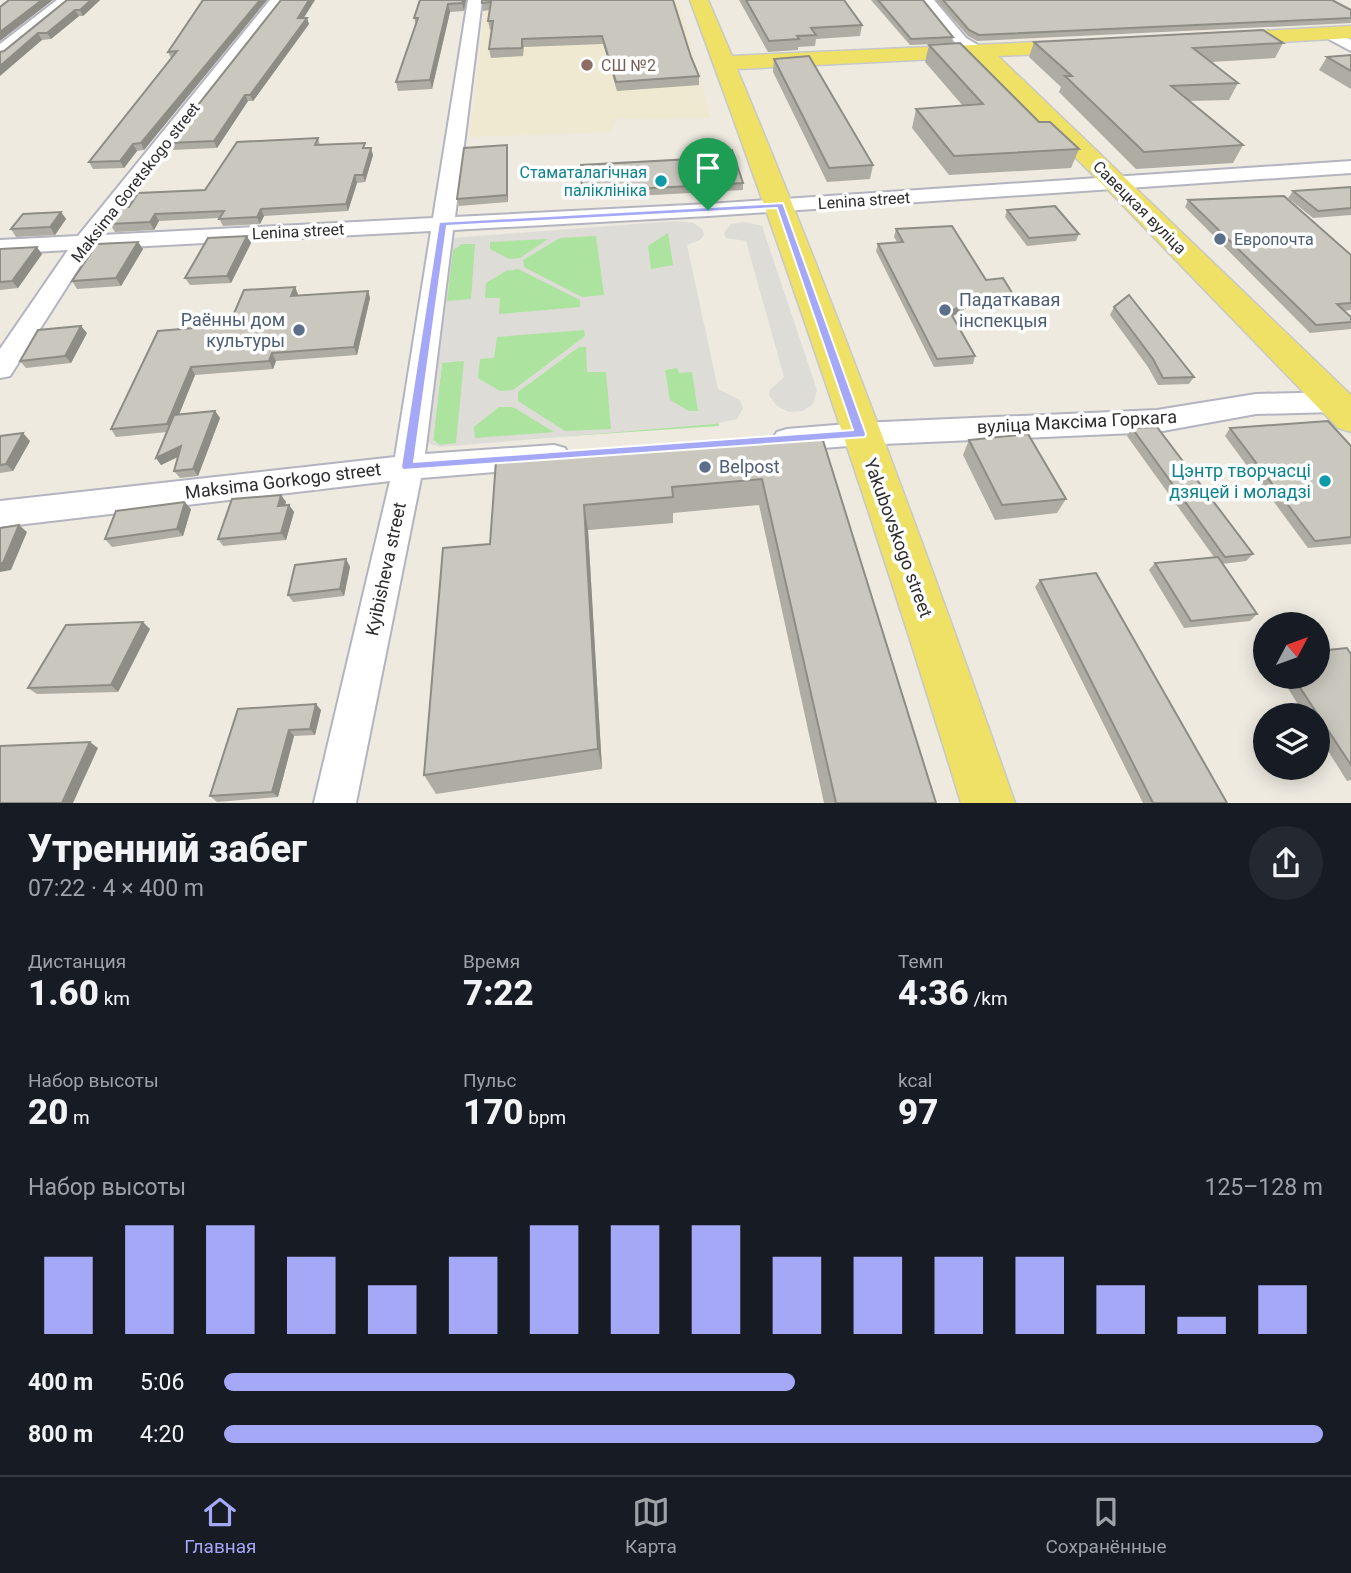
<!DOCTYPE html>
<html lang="ru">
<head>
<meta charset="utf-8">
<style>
	:root { --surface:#171b24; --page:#242831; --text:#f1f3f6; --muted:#9ea1a6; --line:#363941; --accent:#a4a8f6 }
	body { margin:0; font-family:Roboto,sans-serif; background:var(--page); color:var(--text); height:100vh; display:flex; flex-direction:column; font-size:26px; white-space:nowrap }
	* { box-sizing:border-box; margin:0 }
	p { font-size:23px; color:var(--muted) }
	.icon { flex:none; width:38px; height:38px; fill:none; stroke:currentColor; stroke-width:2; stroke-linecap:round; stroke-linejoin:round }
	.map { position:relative; height:803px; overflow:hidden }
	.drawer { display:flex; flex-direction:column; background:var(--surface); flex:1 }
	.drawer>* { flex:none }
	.needle { width:46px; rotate:49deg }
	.buttons { position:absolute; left:1253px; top:612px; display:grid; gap:14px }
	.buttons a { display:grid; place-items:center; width:77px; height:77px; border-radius:50%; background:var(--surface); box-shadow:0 4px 18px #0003; font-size:35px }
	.pin { position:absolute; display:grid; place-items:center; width:60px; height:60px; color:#fff; margin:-72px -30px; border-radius:50% 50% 50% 0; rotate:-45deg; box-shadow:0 0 7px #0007 }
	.pin .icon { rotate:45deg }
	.round { display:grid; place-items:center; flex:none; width:74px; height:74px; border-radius:37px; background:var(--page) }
	.headline { display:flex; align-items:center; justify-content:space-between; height:119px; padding:0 28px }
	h1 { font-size:38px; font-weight:800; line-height:52px }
	.stats { display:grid; grid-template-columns:repeat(3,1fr); gap:10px; height:119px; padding:7px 28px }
	.stats div { display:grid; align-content:center }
	.stats b { font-size:35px; font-weight:800 }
	.stats small { font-size:19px; font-weight:400 }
	.stats p { font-size:19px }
	.chart { height:196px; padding:14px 28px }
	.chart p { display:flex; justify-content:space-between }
	.chart svg { width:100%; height:126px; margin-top:7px; stroke:var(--accent); stroke-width:6 }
	ul { padding:0 28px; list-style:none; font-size:23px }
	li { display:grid; grid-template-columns:112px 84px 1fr; align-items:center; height:52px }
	li i { height:18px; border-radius:9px; background:var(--accent) }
	.tabs { display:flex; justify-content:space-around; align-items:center; height:98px; border-top:2px solid var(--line); background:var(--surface); font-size:19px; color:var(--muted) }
	.tabs a { display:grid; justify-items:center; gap:4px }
	.tabs .selected { color:var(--accent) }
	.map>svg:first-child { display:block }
	.education { fill:#efe9d1 }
	.green { fill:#ace39f }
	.plaza { fill:#dedcd7; fill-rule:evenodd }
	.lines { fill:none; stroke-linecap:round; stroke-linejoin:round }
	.minor-casing { stroke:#b3b4c0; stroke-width:4 }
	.major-casing { stroke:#c8c8c8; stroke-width:3 }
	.minor { fill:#fff; fill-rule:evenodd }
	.major { fill:#eee165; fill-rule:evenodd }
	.wall { fill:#aeaca3 }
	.shaded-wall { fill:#8d8c85 }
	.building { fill:#cac8be; stroke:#8d8c85; stroke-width:2 }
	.route { fill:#a4a8f6; stroke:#fff; stroke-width:2; fill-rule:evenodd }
	.education-dot { fill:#8d6e63; stroke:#fff; stroke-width:2.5 }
	.culture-dot { fill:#0f9aa8; stroke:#fff; stroke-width:2.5 }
	.service-dot { fill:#5c6f8a; stroke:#fff; stroke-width:2.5 }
	.labels { text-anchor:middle; stroke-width:7; stroke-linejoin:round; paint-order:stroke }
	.far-education-label { font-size:16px; fill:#785e54; stroke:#fff; text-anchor:start }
	.far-culture-label { font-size:16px; fill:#0d838f; stroke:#fff; text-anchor:end }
	.far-street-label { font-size:16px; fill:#2d2d2d; stroke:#fff }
	.far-service-label { font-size:16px; fill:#4e5e75; stroke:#fff; text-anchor:start }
	.service-label { font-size:18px; fill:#4e5e75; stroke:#fff; text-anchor:start }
	.street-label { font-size:18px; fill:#2d2d2d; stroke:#fff }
	.culture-label { font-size:18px; fill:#0d838f; stroke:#fff; text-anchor:end }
</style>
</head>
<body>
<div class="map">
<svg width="1351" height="803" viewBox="0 0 1351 803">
	<rect width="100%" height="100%" fill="#eeeae0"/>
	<polygon class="education" points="679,2 711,118 616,119 611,132 470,137 484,12"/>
	<polygon class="green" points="677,226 719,426 440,445 433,440 442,363 450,361 455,301 446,301 453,250 459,245 460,240"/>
	<g class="plaza">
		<path d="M675,221l19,2 9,7 1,5 -4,5 -13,5 31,144 22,11 3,8 -6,11 -22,5 -275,23 -12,-4 -4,-5 27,-200zM668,233l5,32 -22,4 -3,-23zM596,236l8,59 -22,2 -58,-30 -1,-7 37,-22zM548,239l-28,19 -11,1 -19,-10v-7zM462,244h13l-4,55 -24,2 6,-51zM518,269l62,31v7l-81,7 1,-16h-15l1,-15 20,-12zM584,330l1,6 -72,54 -13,1 -22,-13 2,-19 14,-1 3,-21zM579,347h7l1,25h19l5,57 -46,2 -47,-30v-9zM464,361l-8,82 -16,2 -7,-4 9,-78zM677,368l2,5 13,-1 6,39h-9l-19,-11 -5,-30zM499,407h14l41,25 -79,6 -1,-11z"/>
		<polygon points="744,222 762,226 817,390 813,404 803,411 789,412 777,406 769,395 770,390 784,377 746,241 726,238 724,233 731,224"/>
	</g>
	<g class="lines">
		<g class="minor-casing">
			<g id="minor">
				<polygon points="57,0 73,0 6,55 0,57 0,44"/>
				<polygon points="270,0 284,0 102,235 433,218 468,0 482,0 455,217 708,204 1351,161 1351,173 708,216 453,230 425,454 554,445 565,448 569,456 565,464 554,467 421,478 356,803 314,803 390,481 0,527 0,501 395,457 431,231 91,249 10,376 0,378 0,349 68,250 0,254 0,240 78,236"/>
				<path d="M919,0h15l32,38 22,13 -2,3c-25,6 -54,-37 -67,-54z"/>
				<polygon points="1328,28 1351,40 1351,51 1323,36 1320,33 1323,30"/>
				<polygon points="1335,392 1345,395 1349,402 1345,409 1335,412 1256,414 1157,432 860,445 787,451 777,448 772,440 777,432 787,429 860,423 1157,410 1256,394"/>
			</g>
		</g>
		<g class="major-casing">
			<g id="major">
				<path d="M690,0h18l24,56 349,-16 7,2 3,4 -3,4 -7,2 -83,4 353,339v37l-13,-4 -230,-238 -133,-133 -238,12c101,242 192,487 278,734h-54c-83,-271 -173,-538 -271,-803z"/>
				<polygon points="1351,26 1351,38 1223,45 1216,43 1213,39 1216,35 1223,33"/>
			</g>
		</g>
		<use href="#minor" class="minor"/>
		<use href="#major" class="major"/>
	</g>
	<g class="wall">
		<polygon points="67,0 100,0 83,16 79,16 51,39 42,40 4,51"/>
		<polygon points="203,0 267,0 144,150 137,151 124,168 93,169 89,162 171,58 168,52"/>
		<polygon points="419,0 466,0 464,11 450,12 432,89 398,91 396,82 416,25 414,18"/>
		<polygon points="482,0 691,57 699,76 699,85 617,91 603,44 524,47 523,56 491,58 489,49 492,29 490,30 488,21 490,10 483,11"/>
		<polygon points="739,0 844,0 862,25 860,36 816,39 815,46 798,47 798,50 768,52"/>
		<polygon points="871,0 923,0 953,37 952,43 910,45"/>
		<polygon points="936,0 1332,0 1351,10 1351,23 977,41 968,36"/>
		<polygon points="304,18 309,24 253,101 248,101 217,148 171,150 168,143"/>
		<polygon points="1034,42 1283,43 1275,58 1211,62 1238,83 1229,100 1189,101 1243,145 1233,163 1136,169 1059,92 1061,87 1029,57"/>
		<polygon points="929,45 1079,149 1071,168 949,175 912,128 916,109 963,106 925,62"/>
		<polygon points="1351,55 1351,89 1319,70 1327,57"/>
		<polygon points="774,59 873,165 870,179 827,182 773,72"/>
		<polygon points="318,138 320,145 366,148 373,155 365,182 357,183 348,211 264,216 260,224 223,226 219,218 159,221 154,230 115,232 110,224 129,207 205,190"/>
		<polygon points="708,151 743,183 743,190 583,199 581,165 707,158"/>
		<polygon points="508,152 508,202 459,206 457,199"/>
		<polygon points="1351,187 1351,215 1313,218 1288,198 1293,191"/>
		<polygon points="1188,200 1351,255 1351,310 1344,311 1351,317 1351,329 1310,333 1185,207"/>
		<polygon points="1007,210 1079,234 1076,241 1027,246 1005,217"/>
		<polygon points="61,212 66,219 55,235 16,237 11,229"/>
		<polygon points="896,229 986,280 1017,301 1014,308 981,311 976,302 953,316 975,356 973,364 934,367 876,251 878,244 897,242 894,237"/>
		<polygon points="138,242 143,249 121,286 77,289 72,281"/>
		<polygon points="251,243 231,283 190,285 185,278"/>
		<polygon points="0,249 42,254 18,288 0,290"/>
		<polygon points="295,287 298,296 368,291 370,298 357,355 276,361 273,369 195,375 179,414 215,411 220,418 198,476 180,478 174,471 178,457 161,465 156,458 167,432 116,437 111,429 229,325"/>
		<polygon points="1114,307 1194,377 1189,384 1158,385 1148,367 1110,315"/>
		<polygon points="87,333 71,363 26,368 20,361"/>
		<polygon points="1132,428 1253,554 1246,561 1222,564 1257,614 1250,621 1184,628 1149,570 1155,563 1214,557 1127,436"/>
		<polygon points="1230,428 1351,446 1351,544 1308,548 1225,436"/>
		<polygon points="821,434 936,803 824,803 759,505 673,513 673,523 588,530 602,769 436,794 424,775 490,544 496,461"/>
		<polygon points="0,436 30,441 13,471 0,473"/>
		<polygon points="969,440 1066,499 1057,513 995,520 963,455"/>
		<polygon points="281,495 286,502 285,506 289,505 294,512 286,540 223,546 218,539"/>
		<polygon points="191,509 183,536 112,547 105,539"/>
		<polygon points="346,559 350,567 344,596 293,602 288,595"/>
		<polygon points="1040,580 1227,803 1143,803 1035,587"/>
		<polygon points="150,629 118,692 37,694 28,688"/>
		<polygon points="1351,654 1351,780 1347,781 1318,735 1318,716 1305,716 1281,677 1318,677"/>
		<polygon points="238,709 321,710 315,735 294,736 278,797 217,802 210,796"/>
	</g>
	<g class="shaded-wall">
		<polygon points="42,0 53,0 0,41 0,32"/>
		<polygon points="91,0 100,0 83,16 80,10"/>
		<polygon points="260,0 267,0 144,150 141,143"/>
		<polygon points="309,0 315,0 300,24 298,18"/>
		<polygon points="463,0 466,0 464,11 462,3"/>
		<polygon points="448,4 450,12 432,89 430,80"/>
		<polygon points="75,10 79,16 51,39 47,33"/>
		<polygon points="307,18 309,24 253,101 250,95"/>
		<polygon points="38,33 42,40 0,76 0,66"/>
		<polygon points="245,95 248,101 217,148 214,141"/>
		<polygon points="133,144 137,151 124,168 120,161"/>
		<polygon points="507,145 508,152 508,202 507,195"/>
		<polygon points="371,148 373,155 365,182 363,175"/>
		<polygon points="355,175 357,183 348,211 346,204"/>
		<polygon points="261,209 264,216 260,224 257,217"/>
		<polygon points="61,212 66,219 55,235 50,227"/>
		<polygon points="155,214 159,221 154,230 150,222"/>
		<polygon points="247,236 251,243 231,283 227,276"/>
		<polygon points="138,242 143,249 121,286 116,278"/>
		<polygon points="37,247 42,254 18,288 12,281"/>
		<polygon points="295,287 298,294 295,304 291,296"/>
		<polygon points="368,291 370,298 357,355 354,347"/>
		<polygon points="978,295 976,302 948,319 950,312"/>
		<polygon points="81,326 87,333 71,363 65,356"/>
		<polygon points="272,353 276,361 273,369 269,361"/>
		<polygon points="191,367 195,375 172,432 167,424"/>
		<polygon points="215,411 220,418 198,476 193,469"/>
		<polygon points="23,433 30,441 13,471 6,464"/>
		<polygon points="181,446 186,453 161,465 156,458"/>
		<polygon points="281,495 286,502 282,514 278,506"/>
		<polygon points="185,502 191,509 183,536 177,529"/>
		<polygon points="289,505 294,512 286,540 281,533"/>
		<polygon points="584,505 588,530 602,769 598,749"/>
		<polygon points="19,525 27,532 11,570 0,572 0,563"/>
		<polygon points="346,559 350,567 344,596 340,589"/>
		<polygon points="143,622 150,629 118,692 111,685"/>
		<polygon points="316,704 321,710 315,735 310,729"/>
		<polygon points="289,730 294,736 278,797 272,792"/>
		<polygon points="90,742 98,748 73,803 62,803"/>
	</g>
	<g class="building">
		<polygon points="9,0 42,0 0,32 0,7"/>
		<polygon points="67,0 91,0 80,10 75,10 47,33 38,33 0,66 0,52 4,51"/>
		<polygon points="203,0 260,0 141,143 133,144 120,161 89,162 177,51 168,52"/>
		<polygon points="281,0 309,0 298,18 307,18 250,95 245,95 214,141 168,143"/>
		<polygon points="420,0 463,0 462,3 448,4 430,80 396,82 418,18 414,18"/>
		<polygon points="482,0 673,0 691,57 699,76 616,82 602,36 522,39 522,48 489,49 493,21 488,21 491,2 482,3"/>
		<polygon points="746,0 844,0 862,25 811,28 816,35 797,36 799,39 769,41"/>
		<polygon points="878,0 923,0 953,37 911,39"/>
		<polygon points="943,0 1332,0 1351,10 1351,18 979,35 969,30"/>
		<polygon points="1263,30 1283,43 1193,48 1238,83 1171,86 1243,145 1144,152 1065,76 1072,76 1034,42"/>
		<polygon points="960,43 1039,122 1050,122 1079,149 954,156 916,109 983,104 929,45"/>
		<polygon points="1351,55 1351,71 1327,57"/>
		<polygon points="809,56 873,165 829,168 774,59"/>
		<polygon points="318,138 315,145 365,143 363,148 371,148 363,175 355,175 346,204 261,209 257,217 219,219 224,211 155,214 150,222 110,224 122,207 129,207 138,193 205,190 237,142"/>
		<polygon points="507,145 507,195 457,199 464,148"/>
		<polygon points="732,150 743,183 582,192 581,165 710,158 708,151"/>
		<polygon points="1351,187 1351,208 1318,211 1293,191"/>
		<polygon points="1284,196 1351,255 1351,303 1337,304 1351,317 1351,322 1316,325 1188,200"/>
		<polygon points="1055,206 1079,234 1029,238 1007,210"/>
		<polygon points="61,212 50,227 11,229 23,214"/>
		<polygon points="952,226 986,280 1003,278 1017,301 984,303 978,295 950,312 975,356 937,359 878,244 903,242 896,229"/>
		<polygon points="247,236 227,276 185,278 208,238"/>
		<polygon points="138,242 116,278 72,281 97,244"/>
		<polygon points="37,247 12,281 0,282 0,249"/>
		<polygon points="295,287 291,296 368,291 354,347 272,353 269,361 191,367 167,424 111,429 158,331 229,325 244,290"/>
		<polygon points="1129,295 1194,377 1163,378 1153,359 1114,307"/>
		<polygon points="81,326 65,356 20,361 38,330"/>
		<polygon points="215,411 193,469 174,471 181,446 156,458 174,415"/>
		<polygon points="1328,421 1351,446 1351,537 1315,541 1230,428"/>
		<polygon points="1157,427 1253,554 1225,557 1132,428"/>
		<polygon points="23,433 6,464 0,465 0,436"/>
		<polygon points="821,434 936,803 836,803 762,479 672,487 673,497 584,505 598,749 424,775 443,548 490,544 496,461"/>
		<polygon points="1028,434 1066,499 1002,505 969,440"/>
		<polygon points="281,495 278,506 289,505 281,533 218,539 232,499"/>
		<polygon points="185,502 177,529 105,539 116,511"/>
		<polygon points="19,525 3,563 0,563 0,528"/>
		<polygon points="1218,557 1257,614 1191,621 1155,563"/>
		<polygon points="346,559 340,589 288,595 295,565"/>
		<polygon points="1096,573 1227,803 1153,803 1040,580"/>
		<polygon points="143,622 111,685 28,688 66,625"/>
		<polygon points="1347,648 1351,654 1351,765 1293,677 1318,677 1318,651"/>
		<polygon points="316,704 310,729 289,730 272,792 210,796 238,709"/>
		<polygon points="90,742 62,803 0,803 0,746"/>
	</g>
	<path class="route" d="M783,203l83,231 -1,3 -462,33 -2,-3 38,-245zM777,208l76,222 -439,32 33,-236z"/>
	<circle class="education-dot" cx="587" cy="65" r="7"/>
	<g class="culture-dot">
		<circle cx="661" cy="181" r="7"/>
		<circle cx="1325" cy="481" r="7"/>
	</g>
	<g class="service-dot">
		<circle cx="1220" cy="239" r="7"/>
		<circle cx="945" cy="310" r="7"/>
		<circle cx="299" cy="330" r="7"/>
		<circle cx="705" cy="467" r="7"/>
	</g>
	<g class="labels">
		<g class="far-education-label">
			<text x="601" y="71">СШ №2</text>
		</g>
		<g class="far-culture-label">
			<text x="647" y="178">Стаматалагічная<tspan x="647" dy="18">паліклініка</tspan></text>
		</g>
		<g class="far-street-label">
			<text transform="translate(135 182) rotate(-52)" y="6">Maksima Goretskogo street</text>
			<text transform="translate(864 200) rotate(-4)" y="6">Lenina street</text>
			<text transform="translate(1140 207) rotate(45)" y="6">Савецкая вуліца</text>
			<text transform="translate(298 231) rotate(-3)" y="6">Lenina street</text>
		</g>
		<g class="far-service-label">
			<text x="1234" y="245">Европочта</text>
		</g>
		<g class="service-label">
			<text x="959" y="306">Падаткавая<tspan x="959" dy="21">інспекцыя</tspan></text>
			<text x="285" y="326" text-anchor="end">Раённы дом<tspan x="285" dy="21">культуры</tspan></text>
			<text x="719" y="473">Belpost</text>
		</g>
		<g class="street-label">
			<text transform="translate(1077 422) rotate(-3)" y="6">вуліца Максіма Горкага</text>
			<text transform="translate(283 481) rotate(-7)" y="6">Maksima Gorkogo street</text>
			<text transform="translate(898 538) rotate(70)" y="6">Yakubovskogo street</text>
			<text transform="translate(386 569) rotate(-78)" y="6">Kyibisheva street</text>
		</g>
		<g class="culture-label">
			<text x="1311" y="477">Цэнтр творчасці<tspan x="1311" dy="21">дзяцей і моладзі</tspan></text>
		</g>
	</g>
</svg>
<div class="buttons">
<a><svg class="needle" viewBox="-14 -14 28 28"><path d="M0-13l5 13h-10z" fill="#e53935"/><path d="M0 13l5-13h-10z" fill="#9ea1a6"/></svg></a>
<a><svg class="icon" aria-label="layers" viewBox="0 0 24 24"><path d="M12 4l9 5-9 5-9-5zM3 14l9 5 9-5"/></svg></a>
</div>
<div class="pin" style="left:708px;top:210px;background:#1e9e55"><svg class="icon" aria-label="arrive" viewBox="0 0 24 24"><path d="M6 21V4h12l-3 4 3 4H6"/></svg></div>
</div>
<section class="drawer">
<div class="headline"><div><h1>Утренний забег</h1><p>07:22 · 4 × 400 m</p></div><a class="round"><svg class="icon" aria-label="share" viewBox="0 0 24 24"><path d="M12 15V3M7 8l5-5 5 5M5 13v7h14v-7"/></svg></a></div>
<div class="stats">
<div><p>Дистанция</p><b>1.60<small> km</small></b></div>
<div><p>Время</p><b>7:22</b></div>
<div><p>Темп</p><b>4:36<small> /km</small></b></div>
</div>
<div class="stats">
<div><p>Набор высоты</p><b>20<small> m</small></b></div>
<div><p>Пульс</p><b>170<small> bpm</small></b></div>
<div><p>kcal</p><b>97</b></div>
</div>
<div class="chart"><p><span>Набор высоты</span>125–128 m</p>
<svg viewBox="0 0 160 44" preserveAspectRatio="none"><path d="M5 44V17M15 44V6M25 44V6M35 44V17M45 44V27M55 44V17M65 44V6M75 44V6M85 44V6M95 44V17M105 44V17M115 44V17M125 44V17M135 44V27M145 44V38M155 44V27"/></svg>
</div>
<ul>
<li><b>400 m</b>5:06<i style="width:52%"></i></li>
<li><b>800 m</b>4:20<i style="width:100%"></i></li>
</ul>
</section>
<nav class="tabs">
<a class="selected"><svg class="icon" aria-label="home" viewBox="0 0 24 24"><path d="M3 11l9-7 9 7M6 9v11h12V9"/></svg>Главная</a>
<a><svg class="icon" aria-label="map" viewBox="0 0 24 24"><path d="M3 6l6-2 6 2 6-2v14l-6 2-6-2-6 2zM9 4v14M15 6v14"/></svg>Карта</a>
<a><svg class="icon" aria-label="saved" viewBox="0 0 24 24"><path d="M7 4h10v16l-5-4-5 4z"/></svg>Сохранённые</a>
</nav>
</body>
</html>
